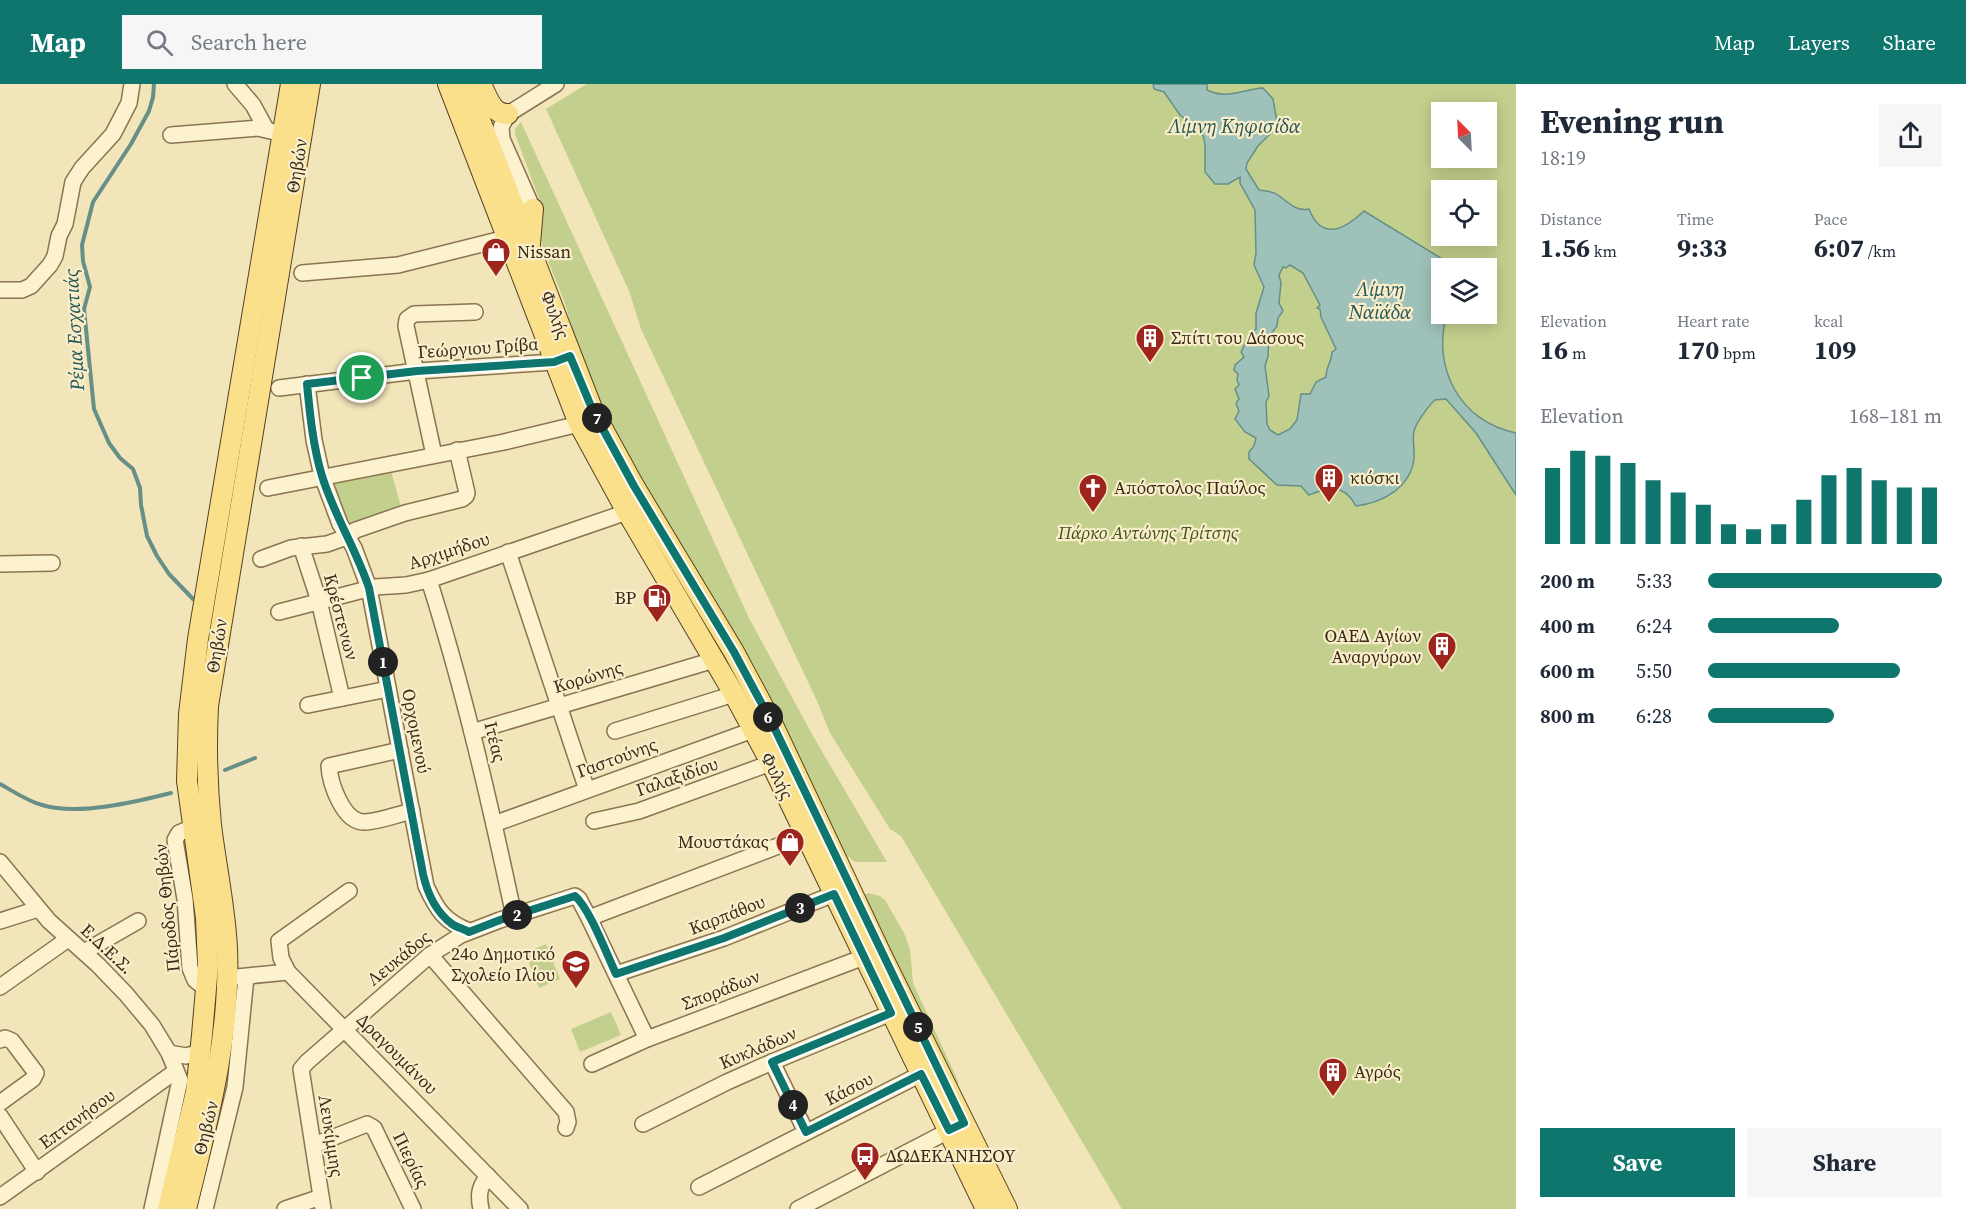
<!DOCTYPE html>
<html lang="en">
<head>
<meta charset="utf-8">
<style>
	:root { --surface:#fff; --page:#f6f6f7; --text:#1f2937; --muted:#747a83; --accent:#0f766e }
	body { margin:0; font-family:"Source Serif 4",serif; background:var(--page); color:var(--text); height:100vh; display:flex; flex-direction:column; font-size:22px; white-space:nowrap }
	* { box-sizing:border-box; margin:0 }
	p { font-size:20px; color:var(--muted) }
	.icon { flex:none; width:33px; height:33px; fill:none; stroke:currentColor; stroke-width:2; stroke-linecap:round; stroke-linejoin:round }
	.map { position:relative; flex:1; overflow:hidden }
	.panel { display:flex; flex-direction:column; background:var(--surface); width:450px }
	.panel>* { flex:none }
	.needle { width:39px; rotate:336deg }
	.tools { position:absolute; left:1431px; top:18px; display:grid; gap:12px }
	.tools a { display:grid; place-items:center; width:66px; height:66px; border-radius:0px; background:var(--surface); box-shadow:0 3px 15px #0003; font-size:30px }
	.pin { position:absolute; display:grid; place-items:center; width:51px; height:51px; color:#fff; margin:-26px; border:3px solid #fff; border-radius:50%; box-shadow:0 2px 6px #0007 }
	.km { position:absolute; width:30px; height:30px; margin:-15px; border-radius:50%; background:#222; color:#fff; font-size:16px; line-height:30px; text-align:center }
	.round { display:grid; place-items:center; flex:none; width:63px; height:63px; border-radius:0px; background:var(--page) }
	.headline { display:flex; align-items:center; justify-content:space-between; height:102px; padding:0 24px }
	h1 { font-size:33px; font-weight:700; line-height:45px }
	.figures { display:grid; grid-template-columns:repeat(3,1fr); gap:9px; height:102px; padding:6px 24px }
	.figures div { display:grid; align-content:center }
	.figures b { font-size:26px; font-weight:700 }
	.figures small { font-size:16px; font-weight:400 }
	.figures p { font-size:16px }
	.chart { height:168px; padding:12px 24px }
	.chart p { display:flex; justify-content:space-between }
	.chart svg { width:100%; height:108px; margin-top:6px; stroke:var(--accent); stroke-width:6 }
	.cta { display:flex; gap:12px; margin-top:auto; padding:12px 24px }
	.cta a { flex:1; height:69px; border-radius:0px; background:var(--accent); color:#fff; font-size:24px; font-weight:700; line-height:69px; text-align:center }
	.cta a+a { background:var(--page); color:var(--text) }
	ul { padding:0 24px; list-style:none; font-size:20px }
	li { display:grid; grid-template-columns:96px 72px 1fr; align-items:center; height:45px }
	li i { height:15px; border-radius:8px; background:var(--accent) }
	header { display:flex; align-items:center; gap:36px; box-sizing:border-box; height:84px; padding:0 30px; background:var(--accent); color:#fff }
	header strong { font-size:28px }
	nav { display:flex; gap:33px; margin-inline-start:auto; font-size:21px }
	.search { width:420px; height:54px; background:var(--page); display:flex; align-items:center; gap:15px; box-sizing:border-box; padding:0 21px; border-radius:0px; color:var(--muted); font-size:22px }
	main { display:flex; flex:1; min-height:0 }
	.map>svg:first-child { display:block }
	.green { fill:#c3d08d; fill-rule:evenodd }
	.water { fill:#9ec2ba; stroke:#668f88; stroke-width:1.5; fill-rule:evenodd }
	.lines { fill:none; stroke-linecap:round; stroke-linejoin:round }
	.stream { stroke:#668f88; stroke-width:4 }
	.minor-casing { stroke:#8a7452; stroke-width:18 }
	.major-casing { stroke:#564128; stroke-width:22 }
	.minor { stroke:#fcf2cd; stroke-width:15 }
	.major { stroke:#fbe08b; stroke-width:20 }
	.route-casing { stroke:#fff; stroke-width:12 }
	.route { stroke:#0f766e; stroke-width:8 }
	.labels { text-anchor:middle; stroke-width:4.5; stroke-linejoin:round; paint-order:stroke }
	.street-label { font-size:18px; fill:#372a19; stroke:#f9eec9 }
	.poi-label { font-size:18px; fill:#372a19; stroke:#f9eec9; text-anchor:start }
	.park-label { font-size:18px; font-style:italic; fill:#43551e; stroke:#f9eec9 }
	.water-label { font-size:20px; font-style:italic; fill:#275858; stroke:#f9eec9 }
</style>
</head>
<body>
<header>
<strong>Map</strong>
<div class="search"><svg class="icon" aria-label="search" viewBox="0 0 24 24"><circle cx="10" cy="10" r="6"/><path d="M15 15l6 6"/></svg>Search here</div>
<nav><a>Map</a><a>Layers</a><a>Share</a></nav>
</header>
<main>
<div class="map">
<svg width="1516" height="1125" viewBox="0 0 1516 1125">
	<rect width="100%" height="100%" fill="#f2e5b9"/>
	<g class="green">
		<path d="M587,0h929v1125h-394l-221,-373 -11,-7 -60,-96 -13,-32 -176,-372 -12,-38 -83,-182zM1442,28h44v46h-44zM1442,106h44v46h-44zM1442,184h44v46h-44z"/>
		<polygon points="521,38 749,534 813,652 887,778 855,778 843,769 602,325 580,270 564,217 543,164 541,154 542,123 515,50 515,45"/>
		<polygon points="391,387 401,423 348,442 330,395"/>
		<polygon points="868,809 880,812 885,816 904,849 910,865 913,899 958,997 958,1000 956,1003 865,811"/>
		<polygon points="546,860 560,895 539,904 525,869"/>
		<polygon points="611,928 621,951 580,968 571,945"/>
	</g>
	<path class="water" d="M1153,0h54v6c20,10 36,-1 56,-2l10,11 4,22 -4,10 -15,15 -11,17 -1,6 13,21c7,1 13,1 19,5 10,7 18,17 31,14 13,33 36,20 55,2l93,57h-15v46h5c-16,53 13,108 69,119v62l-40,-62 -30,-34 -11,1c-6,5 -19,23 -21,31 -2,9 1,19 0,28 -4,30 -33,44 -58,47 -12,-22 -26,-19 -47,-11l-8,-9 -24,-1 -28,-26v-7l5,-6 2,-8 -11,-6 -10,-13 4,-8 -3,-8 3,-4 -4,-10 4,-4 -2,-5 1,-6 -4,-4 1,-5 9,-8 -3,-5 6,-12 3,-2 -1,-4 7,-5v-16l8,-26 -10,-22 2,-12 -1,-43 -15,-27v-6l-12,7h-13l-10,-12v-26l-1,-8 -4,-7 -20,-16 -16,-23 -10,-3zM1290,181l13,8 17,32 -3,3 3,1 1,8 15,32 -4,3c0,9 -6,15 -6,25l-10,5 -6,12h-9l-4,26 -7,9 -12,6 -8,-5 -3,-6 -1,-22 3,-6 -4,-30 3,-10 1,-19 8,-11 1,-8 5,-7 -4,-8 2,-20 -2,-8 4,-8 3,1z"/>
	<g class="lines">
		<g class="stream">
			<polyline points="154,0 153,13 149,27 131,60 93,118 82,161 83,177 90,203 84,225 94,325 109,359 120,374 133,385 140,404 141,421 147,452 157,472 169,490 193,515"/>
			<polyline points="225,686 255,674"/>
			<path d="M0,700c13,7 27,17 42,21 36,11 93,-3 129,-12"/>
		</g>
		<g class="minor-casing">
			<g id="minor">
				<polyline points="235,0 253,21 266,45"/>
				<polyline points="171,51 258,44 283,50"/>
				<polyline points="528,134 532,128 532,123 502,55 501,43 508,30 556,0"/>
				<polyline points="302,189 398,181 506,154"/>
				<polyline points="0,206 22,206 31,202 50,181 55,172 59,152 65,140 73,98 82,84 113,50 129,19 132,0"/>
				<path d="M307,300l7,56 8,36 18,48 14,24 15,40 57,298c11,24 19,36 43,45"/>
				<polyline points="279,304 417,287 554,278 565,274"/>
				<polyline points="434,371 406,242 407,235 414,230 475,228"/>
				<polyline points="268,404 504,358 579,340"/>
				<polyline points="301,462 319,517 342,614"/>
				<polyline points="508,468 587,706"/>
				<polyline points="261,475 291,464 327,460 341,455 356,446 405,429 462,415 466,412 467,409 457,366"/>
				<polyline points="0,480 52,479"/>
				<path d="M429,496c35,110 61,223 85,336"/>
				<polyline points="279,528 375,503 406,501 429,496 627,428"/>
				<polyline points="308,621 388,605"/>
				<polyline points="615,647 734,610"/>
				<polyline points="472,648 714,576"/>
				<path d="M400,666l-71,16c1,17 14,57 36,56 12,0 34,-8 47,-11"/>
				<polyline points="594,737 639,727 771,679"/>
				<polyline points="494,740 753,646"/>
				<polyline points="193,743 179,749 175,756 185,815 190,884 195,896 206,905"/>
				<polyline points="0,778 49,837 98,881 126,910 152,941 169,969 180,996 152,1125"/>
				<polyline points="349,807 279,857 281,874 288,888 520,1125"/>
				<polyline points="589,834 807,751"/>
				<polyline points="0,837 38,825"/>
				<polyline points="84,868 138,837"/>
				<polyline points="430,871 566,1028 568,1038 566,1044"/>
				<polyline points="616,890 724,854 844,806"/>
				<polyline points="237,893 288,888"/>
				<polyline points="0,903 68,855"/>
				<polyline points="0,956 5,954 12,957 36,989 33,995 0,1019"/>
				<polyline points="169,969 186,972 201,968"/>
				<polyline points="772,978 806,1048"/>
				<polyline points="592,980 647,955 864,873"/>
				<polyline points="0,1032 37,1088"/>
				<polyline points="643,1040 727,998 772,978 891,929"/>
				<polyline points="314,1061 367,1040 374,1044 413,1125"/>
				<polyline points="699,1103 921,990"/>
				<polyline points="0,1113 176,987"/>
				<polyline points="205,1125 235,1003 246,893"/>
				<polyline points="285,1125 321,1113"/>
				<polyline points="323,1125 301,985 307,978 430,871 461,851 500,836 575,812 579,815 589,834 647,955"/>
				<path d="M481,1125c-3,-14 -2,-22 7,-33"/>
				<polyline points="798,1125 958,1042"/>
			</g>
		</g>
		<g class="major-casing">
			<g id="major">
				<polyline points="448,0 579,340 627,428 734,610 771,679 986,1125"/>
				<polyline points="466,0 593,327 634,402 734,568 772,639 881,870 1007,1125"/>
				<path d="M481,0c6,12 11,31 27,30"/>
				<polyline points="530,160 533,125"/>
				<polyline points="168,1125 196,1008 202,951 208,881 206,834 187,697 189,630 198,555 291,0"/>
				<path d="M186,1125c21,-86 45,-172 41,-261 -2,-41 -11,-82 -16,-123 -4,-40 -5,-79 -3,-119l102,-622"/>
			</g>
		</g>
		<use href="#minor" class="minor"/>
		<use href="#major" class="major"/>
	</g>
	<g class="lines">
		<g class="route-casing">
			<path id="route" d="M570,272l23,55 41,75 100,166 38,71 192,400 -15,7 -28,-56 -115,58 -34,-70 119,-49 -57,-119 -110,44 -108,36c-9,-19 -26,-65 -41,-78l-75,24 -31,12c-5,-3 -13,-5 -17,-8 -16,-12 -25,-32 -29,-50l-54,-286c-13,-39 -35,-73 -47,-112 -9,-30 -12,-61 -15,-92l110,-13 137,-9z"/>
		</g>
		<use href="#route" class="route"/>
	</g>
	<defs>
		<g id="shop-pin" transform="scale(1.5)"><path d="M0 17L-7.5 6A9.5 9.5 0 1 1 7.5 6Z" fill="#9e251d" stroke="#f9eec9"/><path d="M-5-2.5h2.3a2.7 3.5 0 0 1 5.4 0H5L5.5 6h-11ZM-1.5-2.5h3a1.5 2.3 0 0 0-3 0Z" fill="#fff"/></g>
		<g id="building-pin" transform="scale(1.5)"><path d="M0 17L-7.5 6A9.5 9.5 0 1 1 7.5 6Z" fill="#9e251d" stroke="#f9eec9"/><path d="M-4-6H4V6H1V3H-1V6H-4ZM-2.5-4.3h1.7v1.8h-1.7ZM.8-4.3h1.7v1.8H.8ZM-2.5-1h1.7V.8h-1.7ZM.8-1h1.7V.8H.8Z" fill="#fff"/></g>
		<g id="church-pin" transform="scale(1.5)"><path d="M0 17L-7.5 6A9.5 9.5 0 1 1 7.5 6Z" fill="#9e251d" stroke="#f9eec9"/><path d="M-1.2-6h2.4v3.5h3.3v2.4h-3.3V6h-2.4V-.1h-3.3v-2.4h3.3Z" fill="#fff"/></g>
		<g id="fuel-pin" transform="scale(1.5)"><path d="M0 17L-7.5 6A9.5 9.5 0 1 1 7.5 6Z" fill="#9e251d" stroke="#f9eec9"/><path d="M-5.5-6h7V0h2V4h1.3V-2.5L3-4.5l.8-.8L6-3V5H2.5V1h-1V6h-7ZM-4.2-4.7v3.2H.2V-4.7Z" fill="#fff"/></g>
		<g id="school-pin" transform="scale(1.5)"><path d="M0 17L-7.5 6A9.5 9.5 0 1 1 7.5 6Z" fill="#9e251d" stroke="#f9eec9"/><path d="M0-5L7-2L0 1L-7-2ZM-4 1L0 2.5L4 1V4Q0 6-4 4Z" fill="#fff"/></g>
		<g id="bus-pin" transform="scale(1.5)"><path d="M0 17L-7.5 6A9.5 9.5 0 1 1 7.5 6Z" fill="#9e251d" stroke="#f9eec9"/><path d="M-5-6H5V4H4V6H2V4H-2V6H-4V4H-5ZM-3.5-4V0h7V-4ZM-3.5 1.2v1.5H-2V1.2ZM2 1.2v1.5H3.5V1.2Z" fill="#fff"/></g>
	</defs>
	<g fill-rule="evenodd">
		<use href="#shop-pin" x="496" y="168"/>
		<use href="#building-pin" x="1150" y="254"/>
		<use href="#building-pin" x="1329" y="394"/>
		<use href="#church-pin" x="1093" y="404"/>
		<use href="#fuel-pin" x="657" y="514"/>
		<use href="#building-pin" x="1442" y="562"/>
		<use href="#shop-pin" x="790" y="758"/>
		<use href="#school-pin" x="576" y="880"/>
		<use href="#building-pin" x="1333" y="988"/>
		<use href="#bus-pin" x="865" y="1072"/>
	</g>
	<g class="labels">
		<g class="street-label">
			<text transform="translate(297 82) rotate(-81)" y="6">Θηβών</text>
			<text transform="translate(555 231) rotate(69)" y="6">Φυλής</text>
			<text transform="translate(478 264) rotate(-4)" y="6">Γεώργιου Γρίβα</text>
			<text transform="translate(449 467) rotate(-18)" y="6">Αρχιμήδου</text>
			<text transform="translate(341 533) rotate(75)" y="6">Κρέστενων</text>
			<text transform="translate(217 562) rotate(-81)" y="6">Θηβών</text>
			<text transform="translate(588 593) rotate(-17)" y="6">Κορώνης</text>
			<text transform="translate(416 647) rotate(79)" y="6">Ορχομενού</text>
			<text transform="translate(495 658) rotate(76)" y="6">Ιτέας</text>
			<text transform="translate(617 674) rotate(-20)" y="6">Γαστούνης</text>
			<text transform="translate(777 692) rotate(63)" y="6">Φυλής</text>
			<text transform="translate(677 693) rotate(-19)" y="6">Γαλαξιδίου</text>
			<text transform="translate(167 824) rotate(-96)" y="6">Πάροδος Θηβών</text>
			<text transform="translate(727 831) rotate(-21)" y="6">Καρπάθου</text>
			<text transform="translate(107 865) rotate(43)" y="6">Ε.Δ.Ε.Σ.</text>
			<text transform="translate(399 874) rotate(-39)" y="6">Λευκάδος</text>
			<text transform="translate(721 906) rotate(-21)" y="6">Σποράδων</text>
			<text transform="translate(758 964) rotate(-23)" y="6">Κυκλάδων</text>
			<text transform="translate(397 970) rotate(45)" y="6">Δραγουμάνου</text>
			<text transform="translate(849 1005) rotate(-27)" y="6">Κάσου</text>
			<text transform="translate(77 1035) rotate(-36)" y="6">Επτανήσου</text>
			<text transform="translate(206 1044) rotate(-76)" y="6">Θηβών</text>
			<text transform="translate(331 1052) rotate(81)" y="6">Λευκίμμης</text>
			<text transform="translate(411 1076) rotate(64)" y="6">Πιερίας</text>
		</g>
		<g class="poi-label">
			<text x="517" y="174">Nissan</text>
			<text x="1171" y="260">Σπίτι του Δάσους</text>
			<text x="1350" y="400">κιόσκι</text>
			<text x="1114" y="410">Απόστολος Παύλος</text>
			<text x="636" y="520" text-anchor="end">BP</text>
			<text x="1421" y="558" text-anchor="end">ΟΑΕΔ Αγίων<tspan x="1421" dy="21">Αναργύρων</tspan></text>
			<text x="769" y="764" text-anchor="end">Μουστάκας</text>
			<text x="555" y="876" text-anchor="end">24ο Δημοτικό<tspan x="555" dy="21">Σχολείο Ιλίου</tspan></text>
			<text x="1354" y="994">Αγρός</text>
			<text x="886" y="1078">ΔΩΔΕΚΑΝΗΣΟΥ</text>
		</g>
		<g class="park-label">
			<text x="1148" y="455">Πάρκο Αντώνης Τρίτσης</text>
		</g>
		<g class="water-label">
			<text x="1234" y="49">Λίμνη Κηφισίδα</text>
			<text x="1380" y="212">Λίμνη<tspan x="1380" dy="23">Ναϊάδα</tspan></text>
			<text transform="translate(74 246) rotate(-93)" y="7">Ρέμα Εσχατιάς</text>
		</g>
	</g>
</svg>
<div class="tools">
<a><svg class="needle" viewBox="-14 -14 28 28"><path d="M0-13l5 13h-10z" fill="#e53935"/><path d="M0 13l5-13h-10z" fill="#747a83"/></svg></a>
<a><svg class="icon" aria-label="locate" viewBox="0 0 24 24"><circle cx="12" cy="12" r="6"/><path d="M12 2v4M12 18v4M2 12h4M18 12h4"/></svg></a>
<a><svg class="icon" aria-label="layers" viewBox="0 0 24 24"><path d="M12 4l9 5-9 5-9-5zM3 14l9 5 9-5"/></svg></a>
</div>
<div class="pin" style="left:362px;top:294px;background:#1e9e55"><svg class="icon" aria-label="arrive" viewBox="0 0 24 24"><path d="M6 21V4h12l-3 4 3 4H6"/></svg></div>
<b class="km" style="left:383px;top:578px">1</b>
<b class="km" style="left:517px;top:831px">2</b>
<b class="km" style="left:800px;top:824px">3</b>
<b class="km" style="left:793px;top:1021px">4</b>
<b class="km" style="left:918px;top:943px">5</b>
<b class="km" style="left:768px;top:633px">6</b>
<b class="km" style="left:597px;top:334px">7</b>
</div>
<section class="panel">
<div class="headline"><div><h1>Evening run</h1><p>18:19</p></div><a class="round"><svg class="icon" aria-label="share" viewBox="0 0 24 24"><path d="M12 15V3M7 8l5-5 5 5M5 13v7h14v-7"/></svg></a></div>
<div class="figures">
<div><p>Distance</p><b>1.56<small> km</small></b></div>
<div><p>Time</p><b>9:33</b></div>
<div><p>Pace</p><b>6:07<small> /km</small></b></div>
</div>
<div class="figures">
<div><p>Elevation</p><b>16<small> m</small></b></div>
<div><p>Heart rate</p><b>170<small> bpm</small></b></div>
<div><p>kcal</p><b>109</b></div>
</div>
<div class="chart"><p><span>Elevation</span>168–181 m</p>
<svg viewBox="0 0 160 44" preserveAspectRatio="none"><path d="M5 44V13M15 44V6M25 44V8M35 44V11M45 44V18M55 44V23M65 44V28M75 44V36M85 44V38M95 44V36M105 44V26M115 44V16M125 44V13M135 44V18M145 44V21M155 44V21"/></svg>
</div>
<ul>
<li><b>200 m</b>5:33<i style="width:100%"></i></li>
<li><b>400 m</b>6:24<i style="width:56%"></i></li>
<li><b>600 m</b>5:50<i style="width:82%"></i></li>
<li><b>800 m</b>6:28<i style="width:54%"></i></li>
</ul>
<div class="cta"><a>Save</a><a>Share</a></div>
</section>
</main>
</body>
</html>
